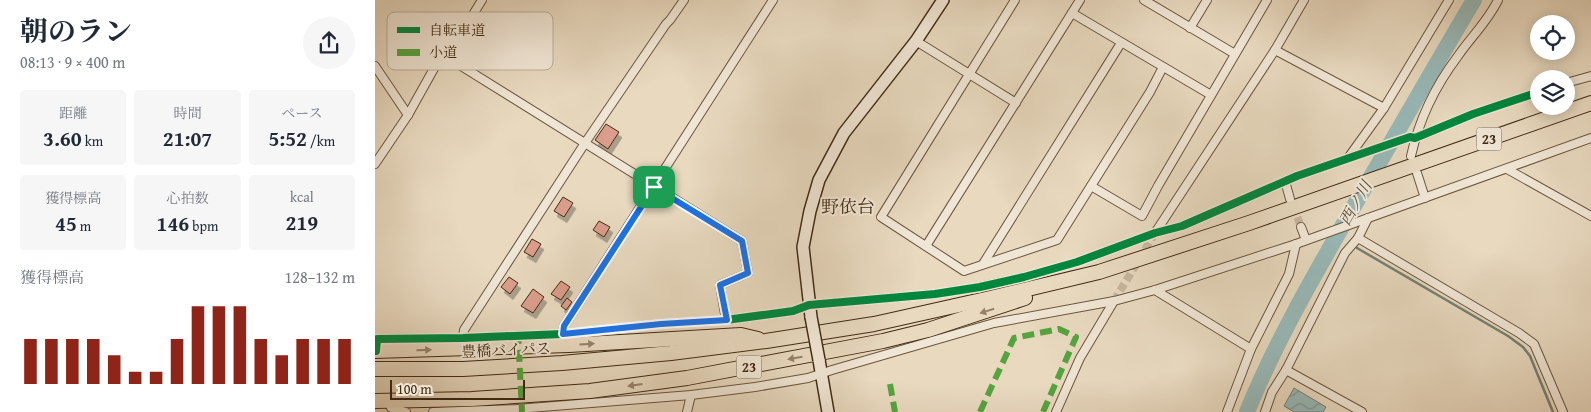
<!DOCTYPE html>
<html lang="ja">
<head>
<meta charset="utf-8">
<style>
	:root { --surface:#fff; --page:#f6f6f7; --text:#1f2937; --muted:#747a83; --accent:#8f2418 }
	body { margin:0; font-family:"Gentium Book Plus","Noto Serif JP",serif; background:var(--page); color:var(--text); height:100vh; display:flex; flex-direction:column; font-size:19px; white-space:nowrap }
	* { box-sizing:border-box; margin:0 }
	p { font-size:16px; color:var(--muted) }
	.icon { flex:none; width:28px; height:28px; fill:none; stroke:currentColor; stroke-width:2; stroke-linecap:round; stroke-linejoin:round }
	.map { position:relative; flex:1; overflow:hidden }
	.side { display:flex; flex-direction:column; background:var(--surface); width:375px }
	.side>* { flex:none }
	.tools { position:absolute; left:1155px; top:15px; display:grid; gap:10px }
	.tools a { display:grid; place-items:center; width:45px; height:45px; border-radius:50%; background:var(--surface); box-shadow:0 2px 12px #0003; font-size:25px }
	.scale { position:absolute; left:15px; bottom:12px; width:135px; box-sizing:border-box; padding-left:5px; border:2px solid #432b13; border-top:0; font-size:14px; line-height:18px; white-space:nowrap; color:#432b13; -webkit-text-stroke:4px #f0e6d5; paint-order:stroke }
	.pin { position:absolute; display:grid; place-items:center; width:42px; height:42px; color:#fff; margin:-21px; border-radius:10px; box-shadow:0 2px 8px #0006 }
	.round { display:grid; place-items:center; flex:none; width:52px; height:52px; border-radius:26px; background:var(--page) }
	.head { display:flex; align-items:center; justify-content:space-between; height:85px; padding:0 20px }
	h1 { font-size:28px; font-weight:700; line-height:38px }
	.stats { display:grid; grid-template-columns:repeat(3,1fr); gap:8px; height:85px; padding:5px 20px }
	.stats div { display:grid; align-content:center; border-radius:5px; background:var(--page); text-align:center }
	.stats b { font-size:21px; font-weight:700 }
	.stats small { font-size:14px; font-weight:400 }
	.stats p { font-size:14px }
	.chart { height:140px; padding:10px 20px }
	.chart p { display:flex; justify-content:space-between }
	.chart svg { width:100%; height:90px; margin-top:5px; stroke:var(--accent); stroke-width:6 }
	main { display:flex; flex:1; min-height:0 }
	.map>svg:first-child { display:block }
	.water { fill:url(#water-waves); stroke:#768076 }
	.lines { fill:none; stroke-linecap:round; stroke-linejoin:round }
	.stream { stroke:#768076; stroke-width:2.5 }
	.river { stroke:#98b9b8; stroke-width:16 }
	.building { fill:#dc9d8d; stroke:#432b13; filter:url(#shadow) }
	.street-tunnel { stroke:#c7b69d; stroke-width:8; stroke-dasharray:8 4; stroke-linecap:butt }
	.street-casing { stroke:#6c563e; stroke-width:10 }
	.secondary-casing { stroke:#432b13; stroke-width:14 }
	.highway-casing { stroke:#432b13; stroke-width:16 }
	.street { stroke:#f0e6d5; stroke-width:8 }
	.secondary { stroke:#f0e6d5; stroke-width:11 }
	.highway { stroke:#e8d9bf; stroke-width:14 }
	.secondary-bridge-casing { stroke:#432b13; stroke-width:14; stroke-linecap:butt }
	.secondary-bridge { stroke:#f0e6d5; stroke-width:11 }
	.quiet { stroke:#55a43f; stroke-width:6; stroke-dasharray:12 6; stroke-linecap:butt }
	.cycleway-casing { stroke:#f0e6d5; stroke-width:11 }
	.cycleway { stroke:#00873e; stroke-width:8 }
	.oneway { fill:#968269 }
	.route-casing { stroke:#fff; stroke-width:10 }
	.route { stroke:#1a73e8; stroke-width:6 }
	.labels { text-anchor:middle; stroke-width:4; stroke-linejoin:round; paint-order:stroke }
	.shield { fill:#f0e6d5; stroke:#77634d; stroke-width:1 }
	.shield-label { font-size:14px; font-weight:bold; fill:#432b13 }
	.street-label { font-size:15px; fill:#432b13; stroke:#f0e6d5 }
	.water-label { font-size:16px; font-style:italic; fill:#584e3c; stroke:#f0e6d5 }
	.quarter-label { font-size:18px; fill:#432b13; stroke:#f0e6d5 }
	.key { fill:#f0e6d5; stroke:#bcae9b; stroke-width:1 }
	.key-label { font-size:14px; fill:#432b13 }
</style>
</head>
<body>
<main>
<section class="side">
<div class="head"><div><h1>朝のラン</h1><p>08:13 · 9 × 400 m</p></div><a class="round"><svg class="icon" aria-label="share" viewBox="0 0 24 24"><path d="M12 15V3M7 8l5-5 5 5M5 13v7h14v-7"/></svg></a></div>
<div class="stats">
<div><p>距離</p><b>3.60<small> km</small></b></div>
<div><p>時間</p><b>21:07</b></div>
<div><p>ペース</p><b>5:52<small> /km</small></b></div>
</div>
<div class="stats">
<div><p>獲得標高</p><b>45<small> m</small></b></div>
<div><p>心拍数</p><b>146<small> bpm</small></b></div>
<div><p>kcal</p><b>219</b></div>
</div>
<div class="chart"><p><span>獲得標高</span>128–132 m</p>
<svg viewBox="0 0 160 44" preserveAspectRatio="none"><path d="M5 44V22M15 44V22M25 44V22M35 44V22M45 44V30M55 44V38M65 44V38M75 44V22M85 44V6M95 44V6M105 44V6M115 44V22M125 44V30M135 44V22M145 44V22M155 44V22"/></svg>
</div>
</section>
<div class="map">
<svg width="1216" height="412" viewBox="0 0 1216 412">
	<defs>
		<pattern id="water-waves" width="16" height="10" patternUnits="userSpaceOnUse" patternTransform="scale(1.25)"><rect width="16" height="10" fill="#98b9b8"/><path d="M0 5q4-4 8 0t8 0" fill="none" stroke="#7e9794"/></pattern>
		<filter id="shadow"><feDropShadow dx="3" dy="5.5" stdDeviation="0" flood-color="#0004"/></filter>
	</defs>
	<rect width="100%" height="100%" fill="#e8d9bf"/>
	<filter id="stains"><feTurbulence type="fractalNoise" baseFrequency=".004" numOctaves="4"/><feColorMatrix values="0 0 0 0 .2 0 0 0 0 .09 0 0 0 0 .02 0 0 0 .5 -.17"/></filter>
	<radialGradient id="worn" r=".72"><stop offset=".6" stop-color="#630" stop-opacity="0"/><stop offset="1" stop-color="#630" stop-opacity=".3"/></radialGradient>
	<polygon class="water" points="919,388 951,407 948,412 919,412 909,406"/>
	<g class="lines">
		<polyline class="stream" points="982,248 1133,336 1148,347 1155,356 1178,412"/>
		<path class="river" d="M872,412c31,-76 73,-147 114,-218 38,-65 75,-130 113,-194"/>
	</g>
	<g class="building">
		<polygon points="231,124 244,132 233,149 220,140"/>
		<polygon points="188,197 198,203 189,217 179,211"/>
		<polygon points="224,221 235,227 229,237 218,230"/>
		<polygon points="157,239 166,244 158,257 149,252"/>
		<polygon points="134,277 143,283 135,294 126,287"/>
		<polygon points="186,281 195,287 186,300 176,294"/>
		<polygon points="158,289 169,297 158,313 146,306"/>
		<polygon points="192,298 197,302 191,310 186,306"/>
	</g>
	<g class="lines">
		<g class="street-tunnel">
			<polyline points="918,206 926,227"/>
			<polyline points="739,301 780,233"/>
		</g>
		<g class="street-casing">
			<g id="street">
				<polyline points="640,0 506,217 589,271 682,240 775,92 788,67"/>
				<polyline points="769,0 860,54"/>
				<polyline points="697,13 836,95"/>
				<polyline points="815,28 832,0"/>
				<polyline points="541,41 641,103"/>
				<polyline points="900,50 1009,108"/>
				<polyline points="67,54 367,241 373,273 345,285 351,320"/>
				<polyline points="0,66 33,115"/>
				<polyline points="1191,83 1216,76"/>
				<path d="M1036,156c8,-36 25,-71 47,-100 13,-19 30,-35 40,-56"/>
				<polyline points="973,158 1009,108 1074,0"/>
				<polyline points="0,164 33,115 67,54 80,44 107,0"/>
				<polyline points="1132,169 1216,216"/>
				<polyline points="1042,173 1050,198"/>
				<polyline points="910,181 915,199"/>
				<polyline points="716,186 767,216 783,186 892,0"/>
				<polyline points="926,227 931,240"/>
				<polyline points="780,233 900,50 929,0"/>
				<polyline points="983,238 1144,333 1159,344 1188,412"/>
				<polyline points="551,246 705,0"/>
				<polyline points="608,264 746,43"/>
				<polyline points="780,290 876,349"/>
				<polyline points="188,334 189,326 398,0"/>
				<polyline points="88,338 89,330 210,143 291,24 295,20 309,0"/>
				<polyline points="1,351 2,339 88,338 188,334 285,324 351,320 418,311 434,305 560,294 605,287 649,277 702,262 780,233 807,226 922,176 1035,137 1040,138 1098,114 1164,92"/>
				<polyline points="911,370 987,412"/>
				<polyline points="14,401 16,408 31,412"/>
				<polyline points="58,412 142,409 316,395 380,387 433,378 457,370 619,323 739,301 780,290 921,244 1216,138"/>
				<polyline points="312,412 316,395"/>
				<polyline points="681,412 705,358 739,301"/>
				<polyline points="852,412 876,349 914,274 921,244"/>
				<polyline points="890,412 897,392 911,370 970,253 983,238 993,218"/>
			</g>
		</g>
		<g class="secondary-casing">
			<g id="secondary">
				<polyline points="436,317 428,247 435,211 444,180 469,133 541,41 568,0"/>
				<polyline points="444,360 453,412"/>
			</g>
		</g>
		<g class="highway-casing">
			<g id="highway">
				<polyline points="0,351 194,345 366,335 383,339"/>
				<polyline points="0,369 88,369 187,363 296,353 391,341 499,324 611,299 724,272 874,223 1216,103"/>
				<polyline points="0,401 97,399 215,391 312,378 508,341 553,330 650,298"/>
			</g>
		</g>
		<use href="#street" class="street"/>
		<use href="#secondary" class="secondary"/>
		<use href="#highway" class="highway"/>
		<g class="secondary-bridge-casing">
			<polyline id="secondary-bridge" points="436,317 444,360"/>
		</g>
		<use href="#secondary-bridge" class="secondary-bridge"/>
		<g class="quiet">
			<polyline points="143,332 147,412"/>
			<polyline points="515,384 520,412"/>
			<polyline points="605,412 639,338 684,329 701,337 668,412"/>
		</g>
		<g class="cycleway-casing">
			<polyline id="cycleway" points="1,351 2,339 88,338 188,334 285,324 351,320 418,311 434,305 560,294 605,287 649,277 702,262 780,233 807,226 922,176 1035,137 1040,138 1098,114 1164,92"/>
		</g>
		<use href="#cycleway" class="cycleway"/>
	</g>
	<defs><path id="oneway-solid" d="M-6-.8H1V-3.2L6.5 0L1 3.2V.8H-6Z" transform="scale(1.25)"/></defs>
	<g class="oneway">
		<use href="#oneway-solid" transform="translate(612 311) rotate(162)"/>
		<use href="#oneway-solid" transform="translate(212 344) rotate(-3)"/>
		<use href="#oneway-solid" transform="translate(49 350) rotate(-2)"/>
		<use href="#oneway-solid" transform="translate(420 358) rotate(170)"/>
		<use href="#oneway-solid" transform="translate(260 385) rotate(172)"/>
	</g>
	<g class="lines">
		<g class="route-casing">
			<polygon id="route" points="279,187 367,241 373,273 345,285 352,320 286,324 188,334 189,326"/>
		</g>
		<use href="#route" class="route"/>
	</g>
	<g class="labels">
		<g class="shield">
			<rect x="1101.5" y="127.5" width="25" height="23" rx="4"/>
			<rect x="361.5" y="355.5" width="25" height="23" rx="4"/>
		</g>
		<g class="shield-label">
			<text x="1114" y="144">23</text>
			<text x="374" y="372">23</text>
		</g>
		<g class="street-label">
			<text transform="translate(131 350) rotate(-3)" y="5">豊橋バイパス</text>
		</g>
		<g class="water-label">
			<text transform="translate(980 203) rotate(-60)" y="6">西ノ川</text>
		</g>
		<g class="quarter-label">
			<text x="473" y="213">野依台</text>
		</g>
	</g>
	<rect x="12" y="12" width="166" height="58" rx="8" class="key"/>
	<rect x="22" y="27" width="23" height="6" fill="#00873e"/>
	<rect x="22" y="49" width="23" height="7" fill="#55a43f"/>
	<g class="key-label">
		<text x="54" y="35">自転車道</text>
		<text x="54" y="57">小道</text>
	</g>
	<rect width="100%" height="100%" filter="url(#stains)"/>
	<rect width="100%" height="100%" fill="url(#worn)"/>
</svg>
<div class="tools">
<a><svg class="icon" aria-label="locate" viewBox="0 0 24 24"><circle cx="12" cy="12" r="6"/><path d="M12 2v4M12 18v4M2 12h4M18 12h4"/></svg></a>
<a><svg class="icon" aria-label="layers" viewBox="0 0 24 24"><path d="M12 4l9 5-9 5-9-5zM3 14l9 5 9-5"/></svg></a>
</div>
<div class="scale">100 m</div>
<div class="pin" style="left:279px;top:187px;background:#1e9e55"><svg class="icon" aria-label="arrive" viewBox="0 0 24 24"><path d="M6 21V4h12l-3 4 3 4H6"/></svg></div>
</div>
</main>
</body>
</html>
